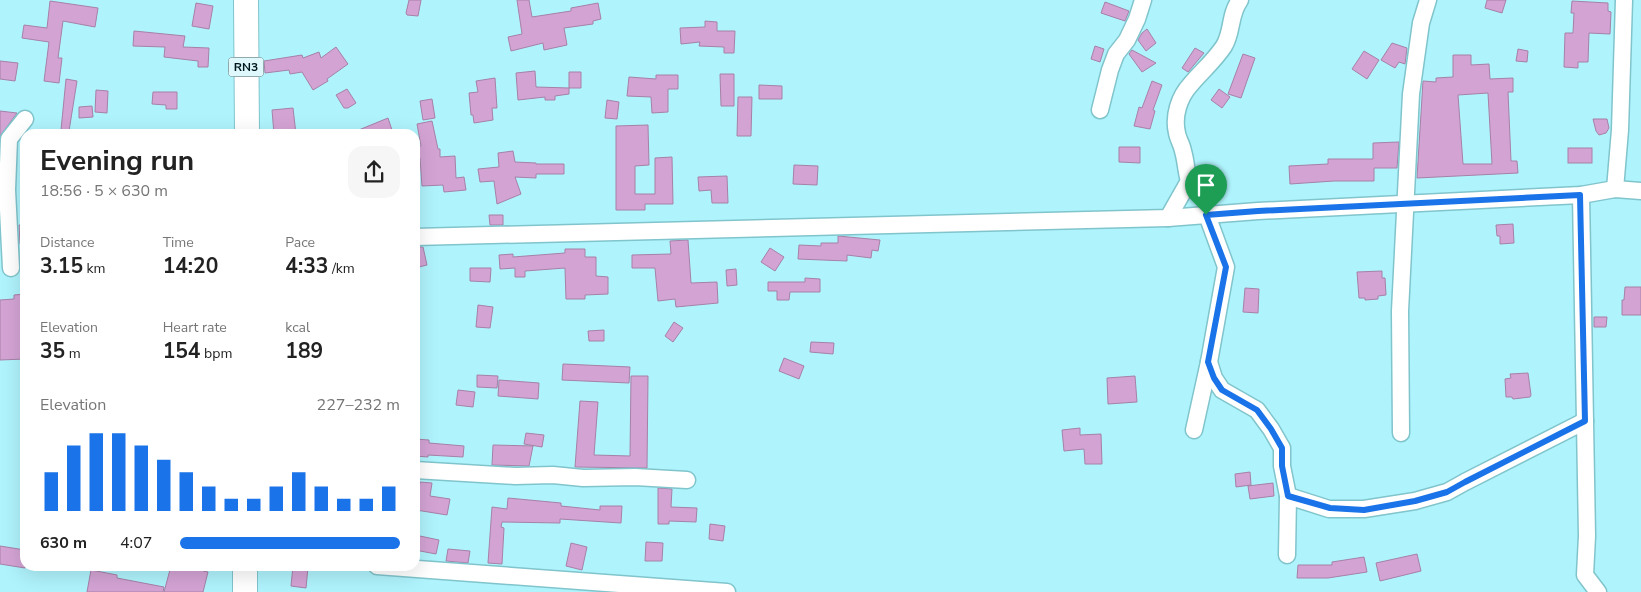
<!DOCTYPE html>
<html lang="en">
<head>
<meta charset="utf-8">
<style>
	:root { --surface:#fff; --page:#f6f6f6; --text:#222; --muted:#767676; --accent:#1a73e8 }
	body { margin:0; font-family:"Nunito Sans",sans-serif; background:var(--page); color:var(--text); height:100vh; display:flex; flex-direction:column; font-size:19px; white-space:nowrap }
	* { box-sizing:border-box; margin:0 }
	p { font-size:16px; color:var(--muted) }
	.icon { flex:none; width:28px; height:28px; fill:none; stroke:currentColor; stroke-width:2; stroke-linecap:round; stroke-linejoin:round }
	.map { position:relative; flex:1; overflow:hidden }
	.side { position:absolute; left:20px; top:129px; width:400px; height:442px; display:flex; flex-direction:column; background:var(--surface); border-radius:15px; box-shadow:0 5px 20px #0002 }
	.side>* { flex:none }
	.pin { position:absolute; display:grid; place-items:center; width:42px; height:42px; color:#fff; margin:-51px -21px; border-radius:50% 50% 50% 0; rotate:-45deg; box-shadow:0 0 5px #0007 }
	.pin .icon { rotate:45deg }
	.round { display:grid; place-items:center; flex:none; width:52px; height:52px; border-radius:15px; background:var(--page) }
	.overview { display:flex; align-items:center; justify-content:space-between; height:85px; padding:0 20px }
	h1 { font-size:28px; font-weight:700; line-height:38px }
	.stats { display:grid; grid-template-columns:repeat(3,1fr); gap:8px; height:85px; padding:5px 20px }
	.stats div { display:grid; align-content:center }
	.stats b { font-size:21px; font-weight:700 }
	.stats small { font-size:14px; font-weight:400 }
	.stats p { font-size:14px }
	.chart { height:140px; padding:10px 20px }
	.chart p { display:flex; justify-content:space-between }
	.chart svg { width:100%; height:90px; margin-top:5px; stroke:var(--accent); stroke-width:6 }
	ul { padding:0 20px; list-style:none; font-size:16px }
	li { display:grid; grid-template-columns:80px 60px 1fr; align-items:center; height:38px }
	li i { height:12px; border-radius:6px; background:var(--accent) }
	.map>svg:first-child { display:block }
	.building { fill:#d3a3d4; stroke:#a681a6; fill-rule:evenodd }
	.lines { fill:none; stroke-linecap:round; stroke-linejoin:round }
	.minor-casing { stroke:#80c4cc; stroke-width:19 }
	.highway-casing { stroke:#80c4cc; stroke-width:26 }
	.minor { stroke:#fff; stroke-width:16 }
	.highway { stroke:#fff; stroke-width:24 }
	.route-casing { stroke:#fff; stroke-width:10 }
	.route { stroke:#1a73e8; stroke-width:6 }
	.labels { text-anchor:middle; stroke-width:5; stroke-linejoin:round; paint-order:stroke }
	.shield { fill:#def8fc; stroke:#435b5e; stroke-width:1 }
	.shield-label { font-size:12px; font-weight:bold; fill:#00181b }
</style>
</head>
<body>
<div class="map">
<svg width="1641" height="592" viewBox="0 0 1641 592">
	<rect width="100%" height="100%" fill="#aff3fc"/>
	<g class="building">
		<polygon points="409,0 421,0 418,16 407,15 406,13"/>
		<polygon points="517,0 529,0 532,17 571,11 571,8 598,3 601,19 593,21 593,24 564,28 567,45 544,50 543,43 511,51 508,37 522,34"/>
		<polygon points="1487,0 1506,0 1502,13 1485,8"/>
		<polygon points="50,1 98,8 95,27 63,21 58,58 62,58 59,83 44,81 49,42 22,38 24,25 47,28"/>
		<polygon points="1572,1 1608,3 1608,11 1611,12 1610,34 1589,33 1588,62 1578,62 1578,68 1564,67 1565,33 1573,33 1574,13 1571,13"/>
		<polygon points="1105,2 1129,11 1125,21 1101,13"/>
		<polygon points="196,3 213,6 209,29 192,26"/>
		<polygon points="705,21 717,22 717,31 735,31 734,53 724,53 724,47 699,46 700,42 681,44 680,28 705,27"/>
		<polygon points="1147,29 1156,43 1146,51 1138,40 1142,33"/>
		<polygon points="134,31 185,36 183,47 209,48 208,67 198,67 198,61 164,57 165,47 133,46"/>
		<polygon points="1392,43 1407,48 1405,64 1399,62 1395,68 1381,60"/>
		<polygon points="1095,46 1104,49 1100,62 1091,59"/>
		<polygon points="336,47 348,64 327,79 328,81 313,90 302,72 290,74 289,70 265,73 264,61 302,55 303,58 319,52 321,58"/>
		<polygon points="1195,48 1204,53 1188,72 1182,68"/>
		<polygon points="1518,49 1528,51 1527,62 1516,61"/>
		<polygon points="1132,50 1156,63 1142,72 1129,54"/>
		<polygon points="1364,51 1379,60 1367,79 1352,69"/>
		<polygon points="1243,54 1255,58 1241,98 1228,94"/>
		<path d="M1453,55h18v10l18,-1 1,15 23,-1v14h-5l3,69h6l1,12 -101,5 6,-97 13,1v-4l17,-1zM1488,93l4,71h-29l-5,-69z"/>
		<polygon points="0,61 18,63 15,81 0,79"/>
		<polygon points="535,71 536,87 569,88 569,72 581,72 581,88 569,88 569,94 555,96 555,100 545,100 545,97 518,100 516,73"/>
		<polygon points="720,74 734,74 734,106 721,106"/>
		<polygon points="656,75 678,75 678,89 668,89 668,112 652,113 651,97 627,96 629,77 656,79"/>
		<polygon points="495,78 497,108 492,108 493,120 474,123 473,115 471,115 469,93 478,92 476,81"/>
		<polygon points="66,79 77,81 69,131 61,130"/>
		<polygon points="1152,81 1162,85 1153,110 1155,111 1150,129 1134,126 1139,107 1142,108"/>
		<polygon points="759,85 782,86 782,99 759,99"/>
		<polygon points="347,89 356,103 348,108 344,108 336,95"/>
		<polygon points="1219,89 1230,97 1222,108 1211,100"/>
		<polygon points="96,90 108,91 107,113 95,112"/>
		<polygon points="153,92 177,92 177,109 166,109 166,105 152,104"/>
		<polygon points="738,97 752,97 751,136 737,136"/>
		<polygon points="432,99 435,118 423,120 420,101"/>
		<polygon points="607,100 619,102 617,119 605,118"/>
		<polygon points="92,106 93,117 79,118 79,107"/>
		<polygon points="293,108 296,134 274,134 272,110"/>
		<polygon points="0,111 17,113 0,136"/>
		<polygon points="388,118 392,130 383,134 349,134"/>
		<polygon points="1593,119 1607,119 1609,128 1606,133 1599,135 1596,131"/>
		<polygon points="432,121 438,149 440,149 440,157 455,156 456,178 464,177 466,190 444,192 443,185 422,186 420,158 415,159 415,147 421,146 417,124"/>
		<polygon points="648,125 649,165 635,166 635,194 655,194 655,158 672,157 673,204 645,204 645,210 616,210 616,126"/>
		<polygon points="1399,142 1397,168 1374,168 1374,181 1334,181 1290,184 1289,166 1328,164 1328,159 1373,159 1373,143"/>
		<polygon points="1119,147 1140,147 1140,163 1119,162"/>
		<rect x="1568" y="148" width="24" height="15"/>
		<polygon points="513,151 515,162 536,163 536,164 564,164 564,174 536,174 536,178 515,177 521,194 497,204 494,181 480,182 478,169 499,167 498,153"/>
		<polygon points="794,165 818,166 817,185 793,184"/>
		<polygon points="727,176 728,203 712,203 711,190 699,191 698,177"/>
		<polygon points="489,215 503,215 503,225 490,225"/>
		<polygon points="1513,224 1514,243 1500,244 1500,236 1497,236 1496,225"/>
		<polygon points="19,225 25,225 25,243 20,244"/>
		<polygon points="838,236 880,240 878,251 872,250 871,258 847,255 847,261 798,259 799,245 821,246 821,243 838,243"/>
		<polygon points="688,240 691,283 717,282 718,303 676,307 675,299 658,301 655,268 632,268 632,255 671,254 670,241"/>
		<polygon points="415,247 423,247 427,265 415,268"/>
		<polygon points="770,248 784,257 775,271 761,262"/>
		<polygon points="565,249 585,249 585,257 596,257 596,276 608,277 608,294 585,295 585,299 566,299 565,268 525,271 525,277 515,277 515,268 500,269 499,255 513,254 513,257 565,253"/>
		<polygon points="470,268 491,268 490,282 470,281"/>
		<polygon points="736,269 737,285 727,286 726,270"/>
		<polygon points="1382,271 1382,278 1385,278 1386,295 1378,296 1378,299 1365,300 1365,298 1359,298 1357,272"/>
		<polygon points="805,278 820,279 820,292 790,292 789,300 777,300 777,291 768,291 768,282 805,282"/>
		<polygon points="1625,287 1641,287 1641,315 1622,315 1622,300 1624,300"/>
		<polygon points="1245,288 1259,289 1258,313 1243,312"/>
		<polygon points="25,294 25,359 0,360 0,300 14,299 14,295"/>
		<polygon points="478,305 493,307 490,328 476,327"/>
		<polygon points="1594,317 1607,317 1606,327 1594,327"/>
		<polygon points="674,322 683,328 673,342 665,336"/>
		<polygon points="604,330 604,341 589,341 588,331"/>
		<polygon points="811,342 834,343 833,354 810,352"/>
		<polygon points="784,358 804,366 799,379 779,371"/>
		<polygon points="563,364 630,367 629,383 562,380"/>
		<polygon points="1528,373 1531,395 1530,397 1513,399 1512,397 1506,397 1505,379 1511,378 1510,374"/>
		<polygon points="477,375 498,376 497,388 477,387"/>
		<polygon points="631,376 648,376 647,468 575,467 580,401 598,402 594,455 630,456"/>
		<polygon points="1135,376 1137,402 1108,404 1107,378"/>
		<polygon points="499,380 539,383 538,399 498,396"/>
		<polygon points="458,390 475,392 473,407 456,405"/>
		<polygon points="1080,428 1080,435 1101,434 1102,464 1085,464 1084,449 1064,451 1062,430"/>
		<polygon points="526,433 544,435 542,447 524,444"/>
		<polygon points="415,439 429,440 429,443 464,446 463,457 428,455 428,457 415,456"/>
		<polygon points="493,445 533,446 529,466 492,465"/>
		<polygon points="1250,472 1251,485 1236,487 1235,474"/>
		<polygon points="420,482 432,483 430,496 450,499 447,515 416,510"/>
		<polygon points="1273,483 1274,496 1250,499 1248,486"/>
		<polygon points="658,488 672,489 671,507 697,508 696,522 669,521 669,524 658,524"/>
		<polygon points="508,498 561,503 561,506 600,510 600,506 622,506 621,523 560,519 560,523 502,522 501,527 504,528 502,564 488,563 492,507 507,509"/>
		<polygon points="710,524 725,526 723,541 709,539"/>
		<polygon points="415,535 439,540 436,554 415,550"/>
		<polygon points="646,542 663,543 662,561 645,561"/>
		<polygon points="571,543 587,547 582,570 566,566"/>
		<polygon points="0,546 25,550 25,568 0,564"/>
		<polygon points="448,549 470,551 468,563 446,561"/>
		<polygon points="1417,554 1421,571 1380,581 1376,563"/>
		<polygon points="1364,557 1367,572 1328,578 1297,578 1298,565 1332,565 1332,562"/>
		<polygon points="171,566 204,566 203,571 208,572 203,592 164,592"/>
		<polygon points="293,566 308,567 306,588 291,586"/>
		<polygon points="91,570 117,575 117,578 164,587 163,592 87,592"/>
	</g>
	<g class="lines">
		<g class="minor-casing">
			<g id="minor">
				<polyline points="1100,110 1110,70 1116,54 1127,40 1137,19 1143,0"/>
				<polyline points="1615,189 1620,130 1624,0"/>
				<polyline points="1581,195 1587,536 1585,575 1598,592"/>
				<path d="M1168,218l21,-37c-3,-10 -3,-20 -6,-30 -1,-6 -5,-12 -6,-18 -4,-17 2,-36 14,-49 11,-13 24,-24 33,-38 9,-15 5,-31 16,-46"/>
				<polyline points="415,237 1168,218 1258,211 1581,195 1615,189 1641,191"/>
				<polyline points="11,268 7,190 9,139 25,119"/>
				<polyline points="1209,362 1214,378 1222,390 1257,410 1271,429 1282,448 1282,466 1288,496 1287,555"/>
				<polyline points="1194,430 1209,362 1226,267 1207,215"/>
				<polyline points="1401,433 1400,311 1411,94 1421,23 1428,0"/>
				<polyline points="415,470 515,476 553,475 583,478 635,477 687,480"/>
				<polyline points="1288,496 1329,509 1364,509 1415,501 1447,492 1465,482 1585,421"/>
				<polyline points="377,566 727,592"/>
			</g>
		</g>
		<g class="highway-casing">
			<g id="highway">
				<polyline points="246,0 247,134"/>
				<polyline points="245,592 245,566"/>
			</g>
		</g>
		<use href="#minor" class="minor"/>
		<use href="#highway" class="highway"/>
	</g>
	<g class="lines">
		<g class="route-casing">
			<polygon id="route" points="1580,195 1585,421 1465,482 1447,492 1415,501 1364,510 1330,508 1288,496 1282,466 1282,448 1271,429 1257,410 1222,390 1214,378 1208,362 1226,267 1206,215 1258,211"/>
		</g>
		<use href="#route" class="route"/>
	</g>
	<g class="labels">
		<rect class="shield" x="228.5" y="57.5" width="35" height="19" rx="4"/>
		<g class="shield-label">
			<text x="246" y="71">RN3</text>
		</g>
	</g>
</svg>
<div class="pin" style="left:1206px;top:215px;background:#1e9e55"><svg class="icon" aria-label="arrive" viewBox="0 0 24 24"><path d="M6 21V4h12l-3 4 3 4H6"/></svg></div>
<section class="side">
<div class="overview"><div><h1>Evening run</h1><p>18:56 · 5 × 630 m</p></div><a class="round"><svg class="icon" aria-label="share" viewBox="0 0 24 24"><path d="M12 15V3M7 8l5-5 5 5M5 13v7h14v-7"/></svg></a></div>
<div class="stats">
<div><p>Distance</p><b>3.15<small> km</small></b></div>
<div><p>Time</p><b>14:20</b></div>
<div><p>Pace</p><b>4:33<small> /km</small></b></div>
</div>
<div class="stats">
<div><p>Elevation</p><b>35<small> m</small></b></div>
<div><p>Heart rate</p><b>154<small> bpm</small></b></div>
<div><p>kcal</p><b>189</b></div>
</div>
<div class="chart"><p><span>Elevation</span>227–232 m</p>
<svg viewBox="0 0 160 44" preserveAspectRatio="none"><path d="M5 44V25M15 44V12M25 44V6M35 44V6M45 44V12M55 44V19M65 44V25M75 44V32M85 44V38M95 44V38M105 44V32M115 44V25M125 44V32M135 44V38M145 44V38M155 44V32"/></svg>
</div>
<ul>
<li><b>630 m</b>4:07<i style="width:100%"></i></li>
</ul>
</section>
</div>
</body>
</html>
